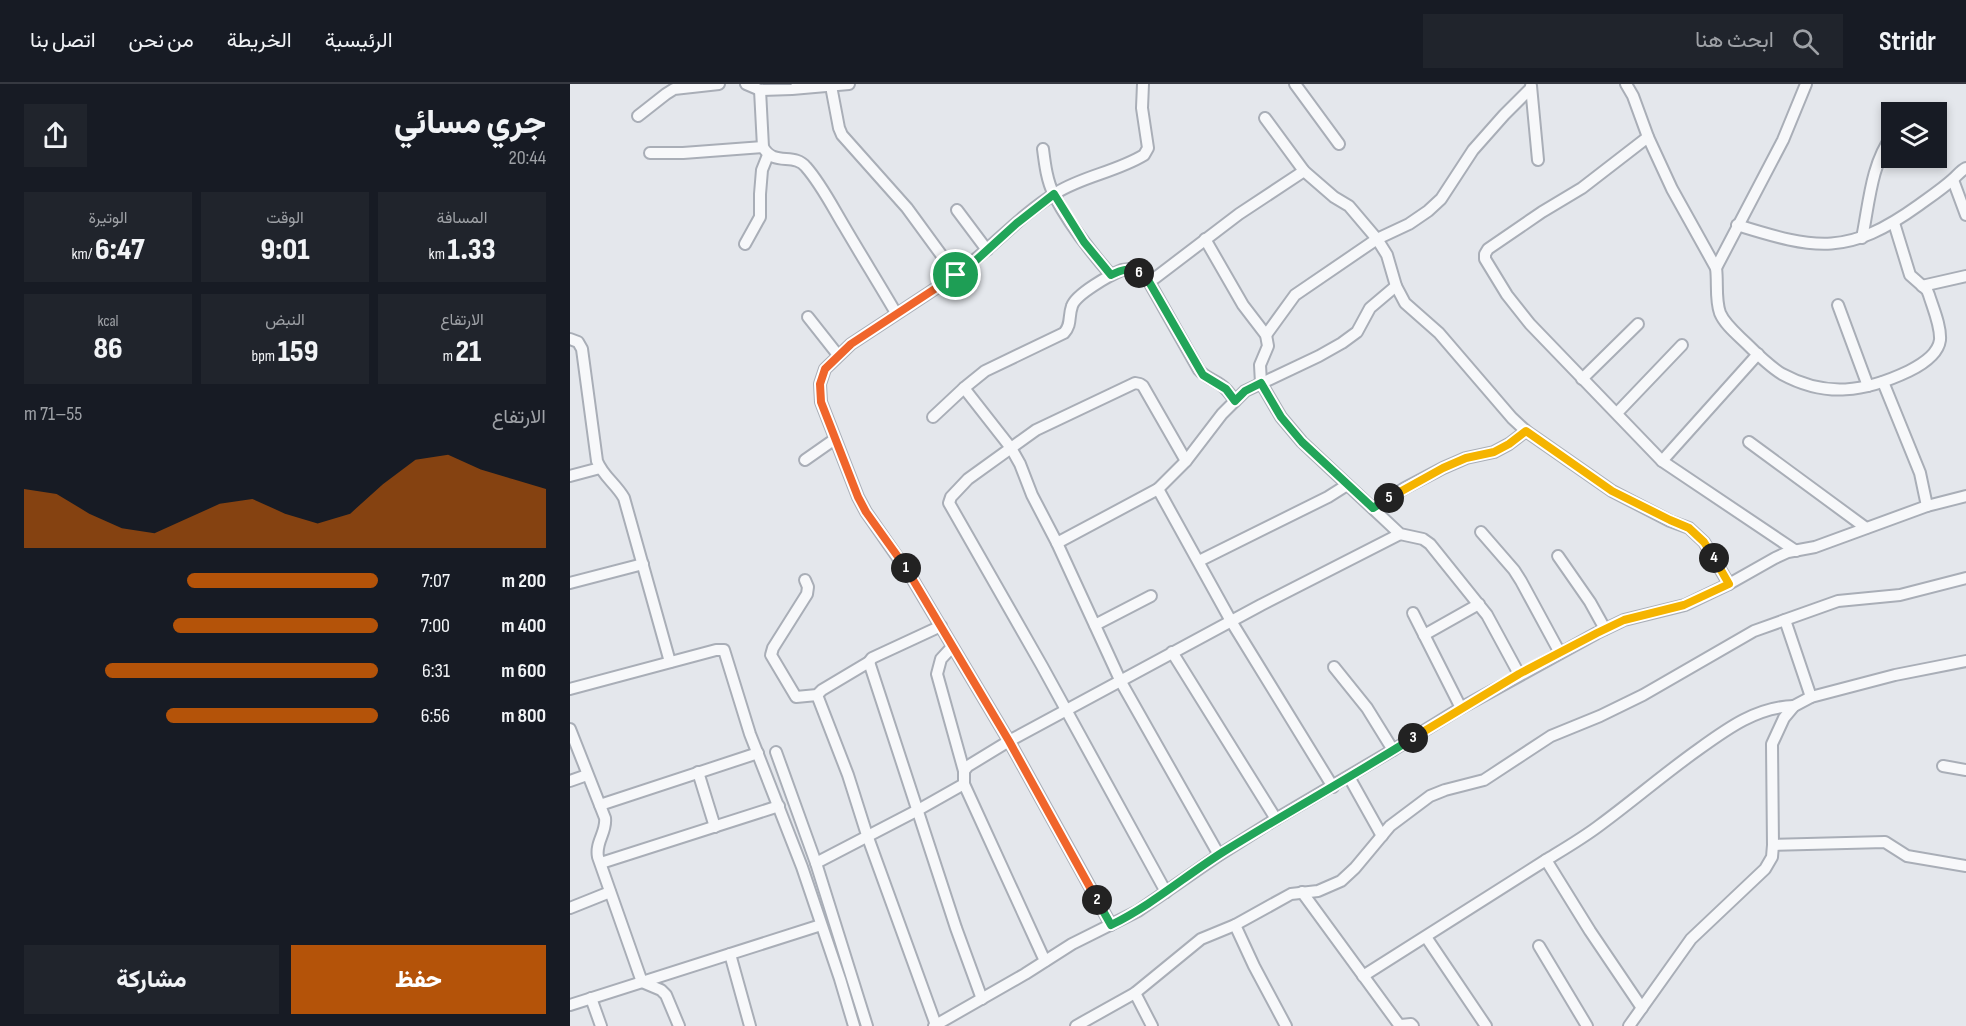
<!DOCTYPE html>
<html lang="ar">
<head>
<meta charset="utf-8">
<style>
	:root { --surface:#171b24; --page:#20242c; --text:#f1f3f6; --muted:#9ea1a6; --line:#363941; --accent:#b45309 }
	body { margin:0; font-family:"Sofia Sans Condensed",Vazirmatn,sans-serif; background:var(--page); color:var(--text); direction:rtl; height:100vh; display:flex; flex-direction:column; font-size:22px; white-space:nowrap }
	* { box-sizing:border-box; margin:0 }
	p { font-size:20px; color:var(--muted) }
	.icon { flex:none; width:33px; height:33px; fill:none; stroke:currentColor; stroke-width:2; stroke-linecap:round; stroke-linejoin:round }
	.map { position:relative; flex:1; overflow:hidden; direction:ltr }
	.sheet { display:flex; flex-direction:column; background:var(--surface); width:570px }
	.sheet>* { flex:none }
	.tools { position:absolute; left:1311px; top:18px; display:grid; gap:12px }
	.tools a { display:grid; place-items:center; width:66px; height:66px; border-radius:0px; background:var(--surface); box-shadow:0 3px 9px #0003; font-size:30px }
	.pin { position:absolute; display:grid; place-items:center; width:51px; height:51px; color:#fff; margin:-26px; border:3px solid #fff; border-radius:50%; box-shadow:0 2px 6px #0007 }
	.km { position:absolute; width:30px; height:30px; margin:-15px; border-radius:50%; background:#222; color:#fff; font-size:16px; line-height:30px; text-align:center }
	.round { display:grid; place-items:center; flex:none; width:63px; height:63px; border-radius:0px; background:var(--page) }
	.summary { display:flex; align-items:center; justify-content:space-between; height:102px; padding:0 24px }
	h1 { font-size:33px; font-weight:800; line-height:45px }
	.stats { display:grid; grid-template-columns:repeat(3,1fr); gap:9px; height:102px; padding:6px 24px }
	.stats div { display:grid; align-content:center; border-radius:0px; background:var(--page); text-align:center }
	.stats b { font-size:30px; font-weight:800 }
	.stats small { font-size:16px; font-weight:400 }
	.stats p { font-size:16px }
	.chart { height:168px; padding:12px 24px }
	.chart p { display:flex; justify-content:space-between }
	.chart svg { width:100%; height:108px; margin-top:6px; fill:var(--accent); opacity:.7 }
	.button { display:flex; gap:12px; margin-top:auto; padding:12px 24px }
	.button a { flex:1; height:69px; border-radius:0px; background:var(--accent); color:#fff; font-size:24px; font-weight:800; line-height:69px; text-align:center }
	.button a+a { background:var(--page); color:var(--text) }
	ul { padding:0 24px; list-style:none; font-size:20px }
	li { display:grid; grid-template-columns:96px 72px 1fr; align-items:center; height:45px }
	li i { height:15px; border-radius:8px; background:var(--accent) }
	header { display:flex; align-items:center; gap:36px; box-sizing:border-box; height:84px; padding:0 30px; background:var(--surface); border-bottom:2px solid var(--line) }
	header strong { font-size:28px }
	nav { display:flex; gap:33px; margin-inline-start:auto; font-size:21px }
	.search { width:420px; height:54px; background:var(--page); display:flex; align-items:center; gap:15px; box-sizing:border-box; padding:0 21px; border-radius:0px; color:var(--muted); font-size:22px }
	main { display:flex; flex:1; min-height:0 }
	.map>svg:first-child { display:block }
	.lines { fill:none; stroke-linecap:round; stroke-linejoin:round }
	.street-casing { stroke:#a9aeb7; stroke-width:14 }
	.street { stroke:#f7f8fa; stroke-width:10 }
	.split-1-casing { stroke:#fff; stroke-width:12 }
	.split-2-casing { stroke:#fff; stroke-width:12 }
	.split-3-casing { stroke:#fff; stroke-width:12 }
	.split-4-casing { stroke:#fff; stroke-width:12 }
	.split-5-casing { stroke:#fff; stroke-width:12 }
	.split-6-casing { stroke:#fff; stroke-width:12 }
	.split-7-casing { stroke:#fff; stroke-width:12 }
	.split-1 { stroke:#f0652b; stroke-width:8 }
	.split-2 { stroke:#f0652b; stroke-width:8 }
	.split-3 { stroke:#22a559; stroke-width:8 }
	.split-4 { stroke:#f5b400; stroke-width:8 }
	.split-5 { stroke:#f5b400; stroke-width:8 }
	.split-6 { stroke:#22a559; stroke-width:8 }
	.split-7 { stroke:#22a559; stroke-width:8 }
</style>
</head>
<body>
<header>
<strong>Stridr</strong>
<div class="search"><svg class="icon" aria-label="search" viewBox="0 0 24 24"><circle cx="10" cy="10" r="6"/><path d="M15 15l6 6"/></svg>ابحث هنا</div>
<nav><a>الرئيسية</a><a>الخريطة</a><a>من نحن</a><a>اتصل بنا</a></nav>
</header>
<main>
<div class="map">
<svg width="1396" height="942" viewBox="0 0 1396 942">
	<rect width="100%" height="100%" fill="#e4e7ec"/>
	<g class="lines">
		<g class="street-casing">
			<g id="street">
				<polyline points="176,0 190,6 222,5 279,0"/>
				<polyline points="725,0 769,60"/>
				<path d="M1056,0l7,12 15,41 24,52 44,79c2,14 -1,31 4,45 5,12 18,22 27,31 10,10 22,22 35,30 44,24 83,18 127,-3 12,-6 29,-16 31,-31 1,-14 -7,-32 -11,-45l-2,-5 -17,-15 -16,-52"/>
				<polyline points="261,2 269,44 272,51 337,124 386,191"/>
				<polyline points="961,2 968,76"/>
				<path d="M190,6l3,57c11,20 31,5 43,20 15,17 26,39 38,59 17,29 35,58 52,87"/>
				<polyline points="1336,28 1338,25"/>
				<polyline points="68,32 96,10 104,5 149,0"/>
				<polyline points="695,34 734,87 764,113 779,122 807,155 817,171 826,202 835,219 869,249 942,334 956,347 1042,407 1100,437 1119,444 1134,458 1159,500"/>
				<polyline points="1078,53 1012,104 972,128 918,165 915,170 915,175 937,211 960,240 1092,377 1226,467"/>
				<path d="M473,65c2,16 4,32 11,46 15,29 36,56 57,80"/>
				<polyline points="80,69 113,69 193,63"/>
				<polyline points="1383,96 1396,131"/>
				<polyline points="387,126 417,166"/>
				<path d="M1167,141c80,25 111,31 182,-20 11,-8 23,-16 33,-25 5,-4 8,-9 14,-12"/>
				<path d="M1292,154c7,-34 9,-74 30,-102"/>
				<polyline points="635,155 673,221 696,251 698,262 690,281 691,299 711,333 732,358 830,450 853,455 860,460 917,531 949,590"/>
				<polyline points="175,160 190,133 190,110 192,86 198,71"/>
				<polyline points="1146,184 1213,56 1236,0"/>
				<path d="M578,196l51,90c7,8 14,9 22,15 6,4 10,10 14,16"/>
				<polyline points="1352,202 1396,192"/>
				<polyline points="1268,221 1298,302"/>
				<polyline points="238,233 268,271"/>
				<polyline points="696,251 725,211 807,155 839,140 858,127 871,115 903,66 934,31 961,4"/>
				<path d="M0,255l8,3 4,7 15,112c6,15 19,23 27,37l46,164"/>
				<polyline points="1012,295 1068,240"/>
				<polyline points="1313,298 1350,389 1357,422"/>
				<polyline points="394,304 441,364 450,380 462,411 487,459 551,598 649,771"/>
				<polyline points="1047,329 1112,261"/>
				<path d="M363,333l31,-29 21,-17 79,-38c8,-9 4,-16 8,-27 4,-12 38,-31 50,-36l8,-1 18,11 7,-2 84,-64 65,-43"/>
				<polyline points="1179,358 1296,444"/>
				<polyline points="235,376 265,355"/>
				<polyline points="1092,377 1188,270"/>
				<polyline points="0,392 30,384"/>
				<polyline points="588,405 661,537 763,703"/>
				<polyline points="803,424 835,404 873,384 896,374 924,368 939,360 956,347"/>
				<polyline points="911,448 944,486 951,497 990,569"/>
				<polyline points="487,459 588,405 616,377 652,330 675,307 749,272 772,259 787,248 800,224 826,202"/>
				<polyline points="988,472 1020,518 1035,545"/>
				<polyline points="629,477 758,413 777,401"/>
				<polyline points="235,496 238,503 237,510 203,564 201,571 226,613 247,611 252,606 299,578 302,574 371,542"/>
				<polyline points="0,499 73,480"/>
				<polyline points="843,529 891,624"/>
				<polyline points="1215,536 1241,613"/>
				<polyline points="525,541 581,512"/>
				<polyline points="854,551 909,520"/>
				<polyline points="382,563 371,575 367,590 394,687"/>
				<polyline points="602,568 706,735"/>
				<polyline points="299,578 386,844 412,915"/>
				<polyline points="764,583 797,624 823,666"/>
				<polyline points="0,605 146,566 154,566 180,650 232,783 270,895 284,942"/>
				<polyline points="247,611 278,691 297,751 366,941"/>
				<path d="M0,645l35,89c2,14 -10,24 -7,39l44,125 19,8 5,5 13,31"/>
				<polyline points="206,668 246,779 297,942"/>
				<polyline points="1373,682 1396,686"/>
				<polyline points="128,688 145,743"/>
				<polyline points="779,693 812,752"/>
				<polyline points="0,697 17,691"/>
				<polyline points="394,700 475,877"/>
				<polyline points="30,721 188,669"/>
				<polyline points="1203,761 1315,758 1337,772 1396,782"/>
				<path d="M976,776c18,-11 37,-22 54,-35 34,-25 65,-52 99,-76 29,-21 58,-42 95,-43"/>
				<polyline points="31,779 209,722"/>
				<polyline points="246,779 348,726 394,700 394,687 398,682 439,657 691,521 830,450"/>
				<polyline points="596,808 472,582 379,419 381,413 398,395 466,346 565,299 570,300 573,302 616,377"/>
				<polyline points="732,808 830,942"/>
				<polyline points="0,824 40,808"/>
				<path d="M541,841l-102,-184 -99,-166 -44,-63 -8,-15 -37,-95 -1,-18 5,-15 26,-25 105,-69c35,-26 63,-59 100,-82 27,-17 60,-21 88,-38l4,-7 -6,-40 1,-24"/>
				<polyline points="665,841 684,882 716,942"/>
				<polyline points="856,853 916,942"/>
				<polyline points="969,862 1017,942"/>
				<polyline points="160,870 180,942"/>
				<polyline points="793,892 976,776 1020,847 1072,924"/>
				<polyline points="565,909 582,942"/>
				<polyline points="21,914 31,942"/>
				<polyline points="0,921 251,841"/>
				<polyline points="831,941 841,940 843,942"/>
				<polyline points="364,942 455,890 502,860 568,827 649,771 706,735 823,666 891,624 1027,549 1054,536 1115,521 1159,500 1205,474 1218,468 1245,463 1357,422 1396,412"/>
				<polyline points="506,942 565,909 631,855 665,841 721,810 748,807 771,797 785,784 820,742 860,712 875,706 914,696 981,652 1030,632 1073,611 1184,547 1268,517 1330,511 1396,494"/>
				<polyline points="1059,942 1121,855 1195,785 1202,773 1203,761 1202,660 1214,634 1224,622 1241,613 1325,591 1396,577"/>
			</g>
		</g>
		<use href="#street" class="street"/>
	</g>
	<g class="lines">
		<g class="split-1-casing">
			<polyline id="split-1" points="336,484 296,428 288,413 251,318 250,300 255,285 281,260 386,191"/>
		</g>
		<g class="split-2-casing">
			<polyline id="split-2" points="336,484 439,657 527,816"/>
		</g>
		<g class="split-3-casing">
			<path id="split-3" d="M527,816l14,25c41,-20 74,-49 112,-73 63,-39 128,-75 190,-114"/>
		</g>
		<g class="split-4-casing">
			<polyline id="split-4" points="843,654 949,590 1027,549 1054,536 1114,521 1159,500 1144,474"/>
		</g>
		<g class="split-5-casing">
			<polyline id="split-5" points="819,414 873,384 896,374 924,368 939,360 956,347 1042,407 1100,436 1119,444 1134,458 1144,474"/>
		</g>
		<g class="split-6-casing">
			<polyline id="split-6" points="569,189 578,196 630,286 633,291 656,305 665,317 675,307 691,299 711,333 732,358 803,424 819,414"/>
		</g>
		<g class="split-7-casing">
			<path id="split-7" d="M386,191l17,-12 44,-40 37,-29 30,48 27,33c10,-5 18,-8 28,-2"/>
		</g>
		<use href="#split-1" class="split-1"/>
		<use href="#split-2" class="split-2"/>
		<use href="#split-3" class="split-3"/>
		<use href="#split-4" class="split-4"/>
		<use href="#split-5" class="split-5"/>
		<use href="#split-6" class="split-6"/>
		<use href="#split-7" class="split-7"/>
	</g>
</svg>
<div class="tools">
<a><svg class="icon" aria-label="layers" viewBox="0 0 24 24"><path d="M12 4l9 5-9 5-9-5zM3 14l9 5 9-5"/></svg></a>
</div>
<div class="pin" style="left:386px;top:191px;background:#1e9e55"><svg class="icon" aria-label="arrive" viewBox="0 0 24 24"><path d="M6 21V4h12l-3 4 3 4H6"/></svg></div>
<b class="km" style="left:336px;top:484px">1</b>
<b class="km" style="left:527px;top:816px">2</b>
<b class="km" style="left:843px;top:654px">3</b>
<b class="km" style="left:1144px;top:474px">4</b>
<b class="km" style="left:819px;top:414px">5</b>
<b class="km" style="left:569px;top:189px">6</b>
</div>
<section class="sheet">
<div class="summary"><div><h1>جري مسائي</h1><p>20:44</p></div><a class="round"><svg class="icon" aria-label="share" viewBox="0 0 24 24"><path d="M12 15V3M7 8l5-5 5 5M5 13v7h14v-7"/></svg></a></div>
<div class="stats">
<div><p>المسافة</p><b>1.33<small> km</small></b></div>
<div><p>الوقت</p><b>9:01</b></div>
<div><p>الوتيرة</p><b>6:47<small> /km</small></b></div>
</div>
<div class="stats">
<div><p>الارتفاع</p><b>21<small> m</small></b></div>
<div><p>النبض</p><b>159<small> bpm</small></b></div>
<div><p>kcal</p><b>86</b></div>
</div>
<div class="chart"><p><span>الارتفاع</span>55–71 m</p>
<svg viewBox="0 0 160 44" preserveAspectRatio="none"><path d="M0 44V20L10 22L20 30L30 36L40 38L50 32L60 26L70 24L80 30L90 34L100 30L110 18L120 8L130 6L140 12L150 16L160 20V44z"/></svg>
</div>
<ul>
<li><b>200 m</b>7:07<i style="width:54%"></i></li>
<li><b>400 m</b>7:00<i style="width:58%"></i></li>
<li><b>600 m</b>6:31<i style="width:77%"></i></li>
<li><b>800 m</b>6:56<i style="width:60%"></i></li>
</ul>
<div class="button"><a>حفظ</a><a>مشاركة</a></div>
</section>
</main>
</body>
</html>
